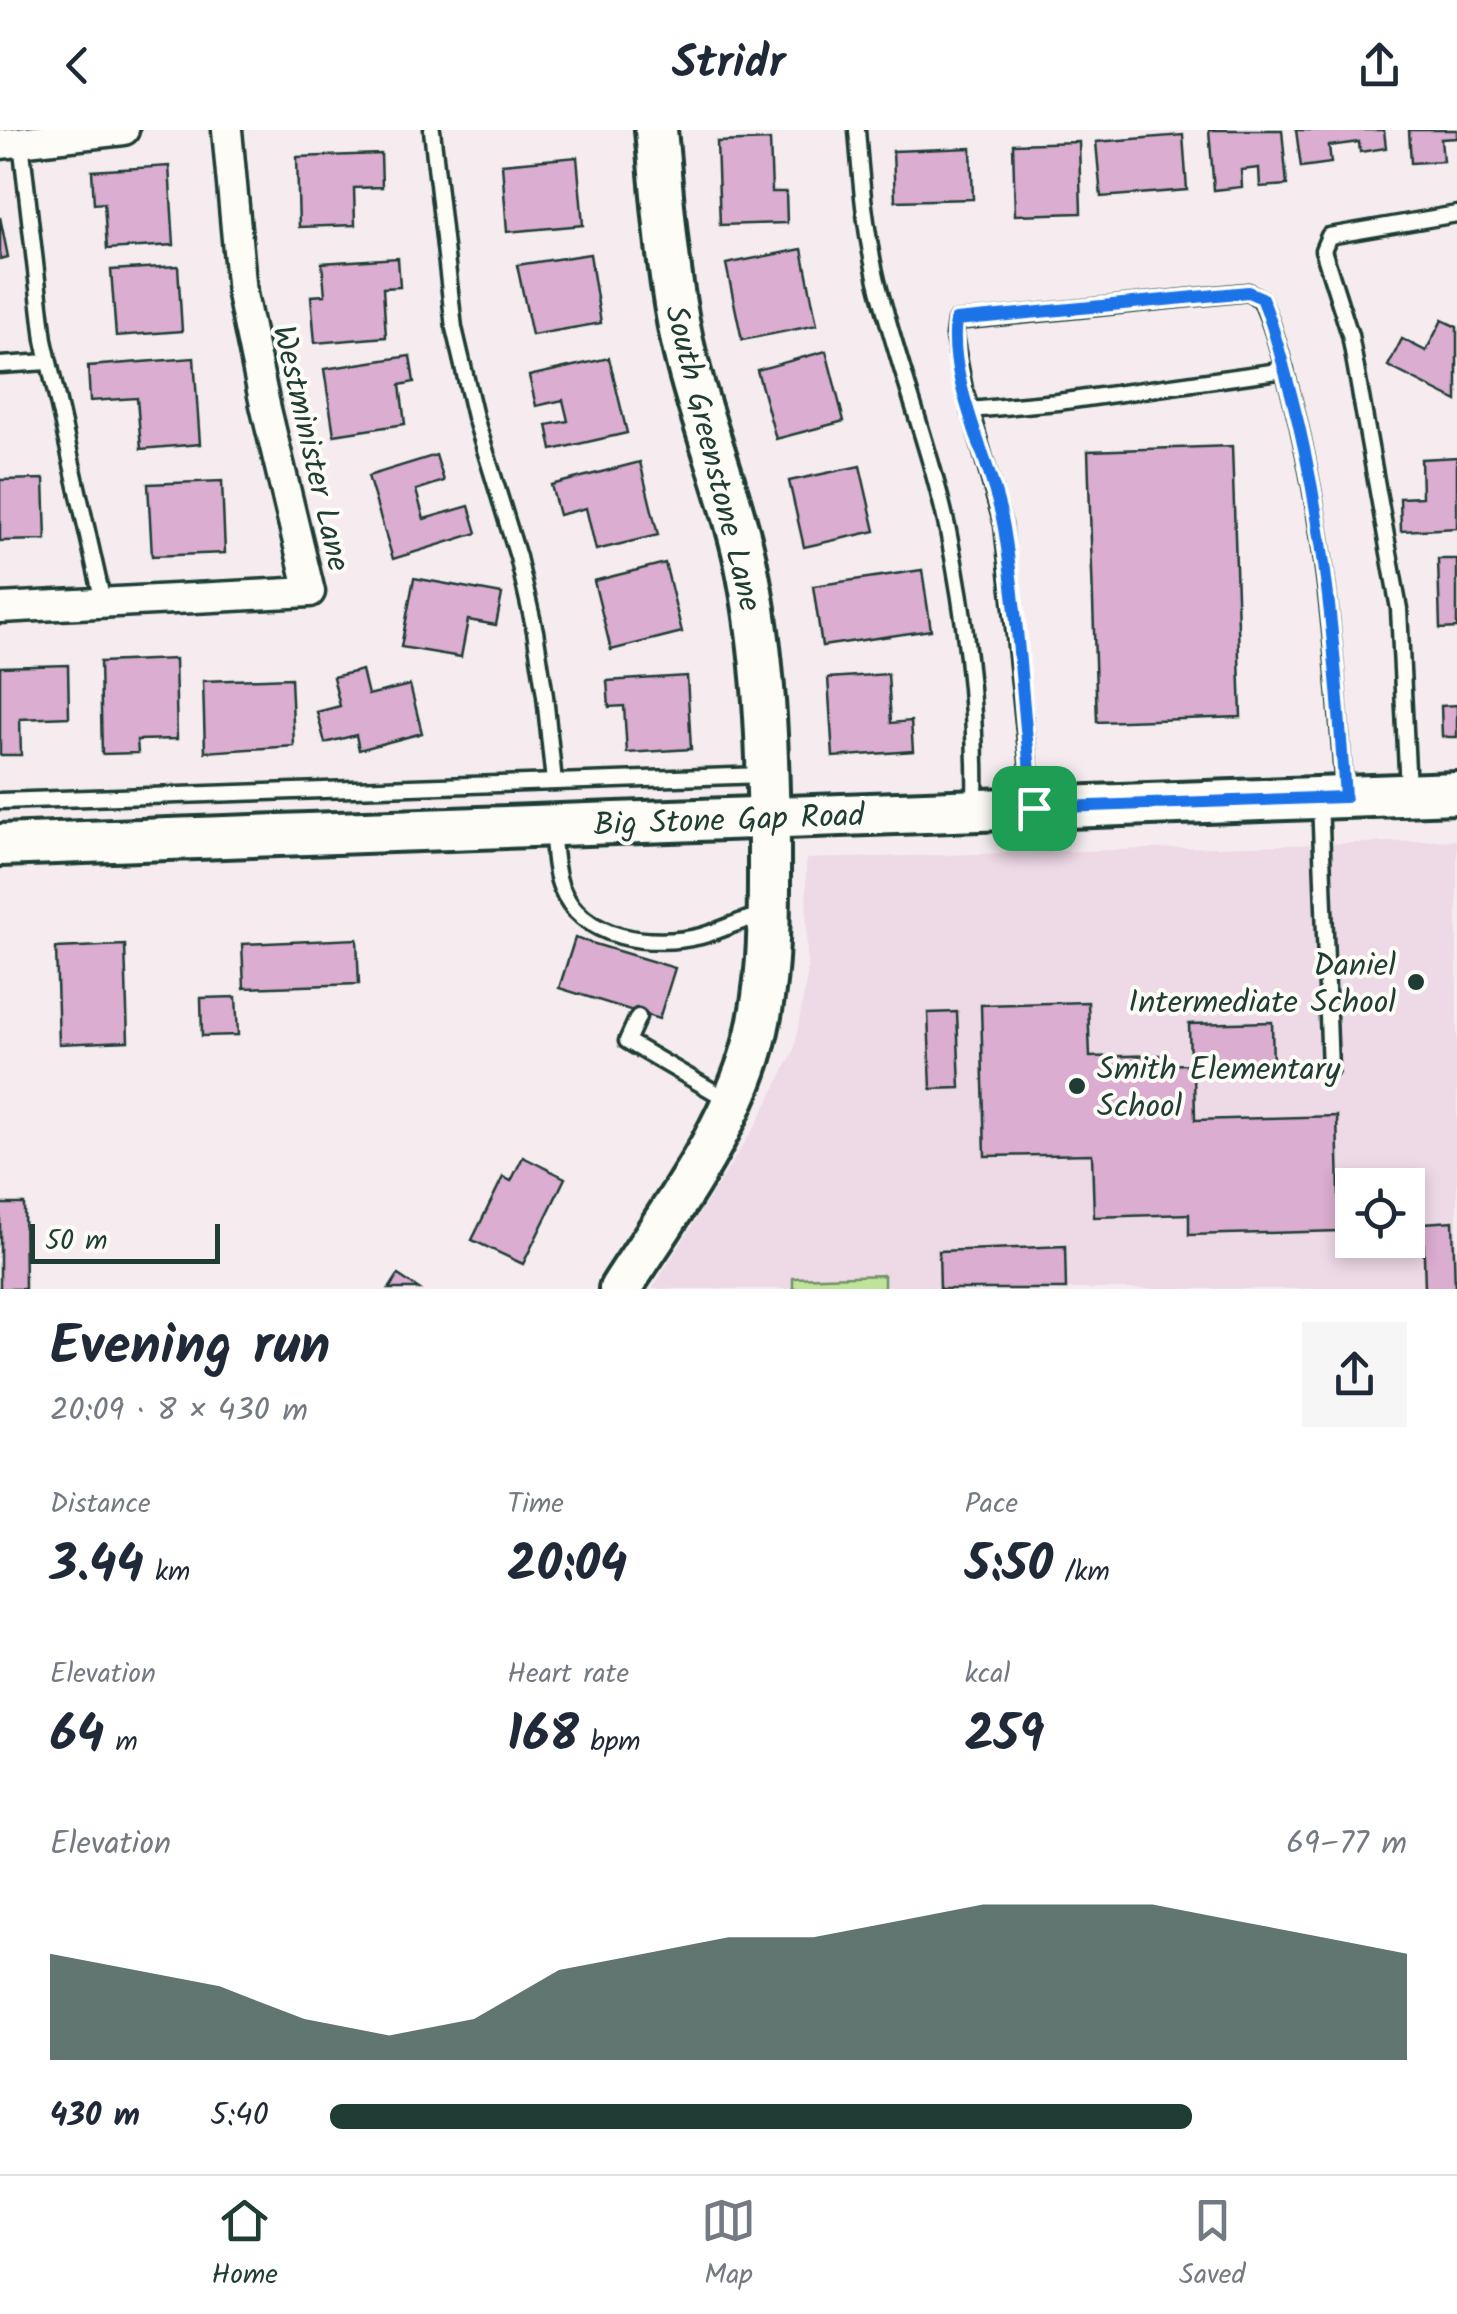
<!DOCTYPE html>
<html lang="en">
<head>
<meta charset="utf-8">
<style>
	:root { --surface:#fff; --page:#f6f6f7; --text:#1f2937; --muted:#747a83; --line:#e0e1e3; --accent:#1f3d34 }
	body { margin:0; font-family:Kalam,sans-serif; background:var(--page); color:var(--text); height:100vh; display:flex; flex-direction:column; font-size:38px; white-space:nowrap }
	* { box-sizing:border-box; margin:0 }
	p { font-size:32px; color:var(--muted) }
	.icon { flex:none; width:55px; height:55px; fill:none; stroke:currentColor; stroke-width:2; stroke-linecap:round; stroke-linejoin:round }
	.map { position:relative; height:1159px; overflow:hidden }
	.panel { display:flex; flex-direction:column; background:var(--surface); flex:1 }
	.panel>* { flex:none }
	.fabs { position:absolute; left:1335px; top:1038px; display:grid; gap:20px }
	.fabs a { display:grid; place-items:center; width:90px; height:90px; border-radius:0px; background:var(--surface); box-shadow:0 5px 15px #0003; font-size:50px }
	.scale { position:absolute; left:30px; bottom:25px; width:190px; box-sizing:border-box; padding-left:10px; border:5px solid #1f3d34; border-top:0; font-size:28px; line-height:35px; white-space:nowrap; color:#1f3d34; -webkit-text-stroke:8px #fdfcf7; paint-order:stroke }
	.pin { position:absolute; display:grid; place-items:center; width:85px; height:85px; color:#fff; margin:-42px; border-radius:20px; box-shadow:0 5px 15px #0006 }
	.round { display:grid; place-items:center; flex:none; width:105px; height:105px; border-radius:0px; background:var(--page) }
	.summary { display:flex; align-items:center; justify-content:space-between; height:170px; padding:0 50px }
	h1 { font-size:55px; font-weight:600; line-height:75px }
	.figures { display:grid; grid-template-columns:repeat(3,1fr); gap:15px; height:170px; padding:10px 50px }
	.figures div { display:grid; align-content:center }
	.figures b { font-size:50px; font-weight:600 }
	.figures small { font-size:28px; font-weight:400 }
	.figures p { font-size:28px }
	.chart { height:280px; padding:20px 50px }
	.chart p { display:flex; justify-content:space-between }
	.chart svg { width:100%; height:180px; margin-top:10px; fill:var(--accent); opacity:.7 }
	ul { padding:0 50px; list-style:none; font-size:32px }
	li { display:grid; grid-template-columns:160px 120px 1fr; align-items:center; height:75px }
	li i { height:25px; border-radius:12px; background:var(--accent) }
	header { display:flex; justify-content:space-between; align-items:center; height:130px; padding:0 50px; background:var(--surface); font-size:45px; font-weight:600 }
	.dock { display:flex; justify-content:space-around; align-items:center; height:140px; border-top:2px solid var(--line); background:var(--surface); font-size:28px; color:var(--muted) }
	.dock a { display:grid; justify-items:center; gap:5px }
	.dock .on { color:var(--accent) }
	.map>svg:first-child { display:block }
	.built { fill:#eed9e6; fill-rule:evenodd }
	.green { fill:#c0e39c; stroke:#709068; stroke-width:2.5 }
	.building { fill:#dbadd0; stroke:#1f3d34; stroke-width:2.5 }
	.lines { fill:none; stroke-linecap:round; stroke-linejoin:round }
	.lane-casing { stroke:#1f3d34; stroke-width:21 }
	.street-casing { stroke:#1f3d34; stroke-width:35 }
	.secondary-casing { stroke:#1f3d34; stroke-width:48 }
	.lane { stroke:#fdfcf7; stroke-width:14 }
	.street { stroke:#fdfcf7; stroke-width:28 }
	.secondary { stroke:#fdfcf7; stroke-width:40 }
	.route-casing { stroke:#fff; stroke-width:20 }
	.route { stroke:#1a73e8; stroke-width:12 }
	.poi-dot { fill:#1f3d34; stroke:#fdfcf7; stroke-width:4 }
	.labels { text-anchor:middle; stroke-width:8; stroke-linejoin:round; paint-order:stroke }
	.street-label { font-size:32px; fill:#1f3d34; stroke:#fdfcf7 }
	.poi-label { font-size:32px; fill:#1f3d34; stroke:#fdfcf7; text-anchor:end }
</style>
</head>
<body>
<header><svg class="icon" aria-label="back" viewBox="0 0 24 24"><path d="M15 5l-7 7 7 7"/></svg>Stridr<svg class="icon" aria-label="share" viewBox="0 0 24 24"><path d="M12 15V3M7 8l5-5 5 5M5 13v7h14v-7"/></svg></header>
<div class="map">
<svg width="1457" height="1159" viewBox="0 0 1457 1159">
	<rect width="100%" height="100%" fill="#f6ecef"/>
	<filter id="ink" filterUnits="userSpaceOnUse"><feTurbulence type="fractalNoise" baseFrequency=".01" numOctaves="2"/><feDisplacementMap in="SourceGraphic" scale="20" xChannelSelector="R" yChannelSelector="G"/><feConvolveMatrix kernelMatrix="1 2 1 2 8 2 1 2 1" color-interpolation-filters="sRGB"/></filter>
	<g filter="url(#ink)">
		<path class="built" d="M1457,710v449h-805l104,-164 38,-74 13,-76 -1,-116zM1352,1055h56v55h-56z"/>
		<polygon class="green" points="884,1145 884,1159 793,1159 793,1148"/>
		<g class="building">
			<polygon points="1209,0 1282,0 1287,55 1260,57 1259,38 1241,40 1242,57 1214,60"/>
			<polygon points="1296,0 1384,0 1386,18 1360,22 1359,12 1329,16 1331,33 1301,37"/>
			<polygon points="1409,0 1457,0 1457,8 1441,9 1443,31 1411,33"/>
			<polygon points="1183,5 1187,60 1101,67 1096,12"/>
			<polygon points="770,10 772,62 786,62 787,93 720,95 717,12"/>
			<polygon points="1079,12 1081,83 1015,85 1013,14"/>
			<polygon points="971,18 973,69 895,71 893,21"/>
			<polygon points="381,24 382,57 354,58 355,95 299,97 297,27"/>
			<polygon points="577,27 583,95 507,102 502,34"/>
			<polygon points="169,36 174,115 107,119 104,73 94,74 92,41"/>
			<polygon points="0,87 8,127 0,129"/>
			<polygon points="802,119 817,195 742,210 726,134"/>
			<polygon points="590,124 601,193 532,205 517,135"/>
			<polygon points="398,128 400,157 383,158 386,207 315,213 311,166 325,165 322,133"/>
			<polygon points="178,136 182,201 116,206 111,140"/>
			<polygon points="1442,190 1457,197 1457,271 1388,236 1402,209 1426,221"/>
			<polygon points="826,221 844,291 776,309 757,240"/>
			<polygon points="410,226 414,252 400,255 405,294 334,305 324,239"/>
			<polygon points="194,228 200,314 141,319 137,268 90,271 88,236"/>
			<polygon points="609,228 627,303 552,320 547,295 568,291 563,270 536,276 529,246"/>
			<polygon points="1232,316 1241,587 1097,592 1088,321"/>
			<polygon points="436,325 444,351 416,360 424,389 469,376 477,403 393,429 368,346"/>
			<polygon points="1457,327 1457,398 1401,401 1400,368 1422,367 1421,329"/>
			<polygon points="640,332 658,405 596,420 586,378 559,385 551,355"/>
			<polygon points="860,336 875,401 804,417 789,351"/>
			<polygon points="44,349 46,410 0,411 0,350"/>
			<polygon points="222,351 225,423 152,426 148,354"/>
			<polygon points="1438,429 1457,429 1457,498 1440,499"/>
			<polygon points="665,433 682,502 611,520 594,451"/>
			<polygon points="922,440 931,500 822,516 813,456"/>
			<polygon points="414,448 502,464 496,495 468,490 461,527 401,517"/>
			<polygon points="175,529 177,609 137,610 138,623 102,624 100,532"/>
			<polygon points="68,535 69,587 20,589 21,625 0,625 0,537"/>
			<polygon points="362,540 368,565 410,555 422,603 359,620 356,605 325,613 317,582 340,576 333,547"/>
			<polygon points="888,544 891,593 911,591 913,621 833,627 828,548"/>
			<polygon points="687,546 691,619 627,623 624,576 609,577 607,551"/>
			<polygon points="291,548 294,616 205,622 203,551"/>
			<polygon points="1457,575 1457,607 1442,607 1441,576"/>
			<polygon points="575,808 675,838 659,889 559,858"/>
			<polygon points="357,809 359,854 244,858 242,814"/>
			<polygon points="125,815 128,911 59,914 56,818"/>
			<polygon points="236,867 238,905 202,906 201,868"/>
			<polygon points="1088,872 1090,927 1159,925 1159,935 1190,934 1189,894 1272,892 1273,941 1194,943 1195,990 1337,986 1340,1101 1189,1105 1189,1084 1094,1087 1092,1024 985,1026 981,875"/>
			<polygon points="957,882 960,958 931,959 928,883"/>
			<polygon points="523,1027 565,1048 523,1134 472,1110 503,1047 511,1051"/>
			<polygon points="0,1074 24,1074 25,1159 0,1159"/>
			<polygon points="1453,1091 1455,1159 1425,1159 1423,1093"/>
			<polygon points="1065,1116 1066,1159 940,1159 939,1121"/>
			<polygon points="398,1145 419,1159 389,1159"/>
		</g>
		<g class="lines">
			<g class="lane-casing">
				<g id="lane">
					<polyline points="432,0 454,198 475,287 518,427 535,501 545,566 554,652"/>
					<path d="M857,0c4,51 8,101 20,151 21,84 53,166 71,250 18,89 29,184 27,274"/>
					<polyline points="21,12 44,210 103,472"/>
					<polyline points="0,235 48,232"/>
					<polyline points="970,280 1058,272 1285,240"/>
					<polyline points="1408,660 1399,479 1350,205 1323,120 1329,106 1457,84"/>
					<polyline points="1320,669 1330,940"/>
					<polyline points="0,671 764,645"/>
					<path d="M1033,676l-30,-281 -39,-136 -10,-53 2,-15 292,-29 13,7c14,30 21,63 30,95 34,130 44,264 53,398"/>
					<path d="M552,696c2,20 2,43 9,61 21,53 91,61 140,49 23,-6 41,-18 65,-21"/>
					<polyline points="638,887 627,911 730,971"/>
				</g>
			</g>
			<g class="street-casing">
				<g id="street">
					<polyline points="0,14 124,0"/>
					<polyline points="0,478 310,462 265,275 242,164 227,0"/>
				</g>
			</g>
			<g class="secondary-casing">
				<g id="secondary">
					<polyline points="0,715 1457,663"/>
					<path d="M620,1159c47,-73 103,-148 130,-232 21,-68 19,-139 19,-210 -1,-95 -4,-194 -24,-287 -16,-74 -47,-145 -63,-219 -15,-69 -19,-141 -26,-211"/>
				</g>
			</g>
			<use href="#lane" class="lane"/>
			<use href="#street" class="street"/>
			<use href="#secondary" class="secondary"/>
		</g>
	</g>
	<g class="lines" filter="url(#ink)">
		<g class="route-casing">
			<path id="route" d="M1248,162l14,6c13,31 20,64 29,96 35,131 45,268 54,403l-311,11c-11,-93 -15,-188 -30,-280 -11,-64 -57,-144 -48,-208z"/>
		</g>
		<use href="#route" class="route"/>
	</g>
	<g class="poi-dot">
		<circle cx="1416" cy="852" r="10"/>
		<circle cx="1077" cy="956" r="10"/>
	</g>
	<g class="labels">
		<g class="street-label">
			<text transform="translate(312 318) rotate(77)" y="11">Westminister Lane</text>
			<text transform="translate(714 328) rotate(76)" y="11">South Greenstone Lane</text>
			<text transform="translate(729 689) rotate(-2)" y="11">Big Stone Gap Road</text>
		</g>
		<g class="poi-label">
			<text x="1396" y="845">Daniel<tspan x="1396" dy="37">Intermediate School</tspan></text>
			<text x="1097" y="949" text-anchor="start">Smith Elementary<tspan x="1097" dy="37">School</tspan></text>
		</g>
	</g>
</svg>
<div class="fabs">
<a><svg class="icon" aria-label="locate" viewBox="0 0 24 24"><circle cx="12" cy="12" r="6"/><path d="M12 2v4M12 18v4M2 12h4M18 12h4"/></svg></a>
</div>
<div class="scale">50 m</div>
<div class="pin" style="left:1034px;top:678px;background:#1e9e55"><svg class="icon" aria-label="arrive" viewBox="0 0 24 24"><path d="M6 21V4h12l-3 4 3 4H6"/></svg></div>
</div>
<section class="panel">
<div class="summary"><div><h1>Evening run</h1><p>20:09 · 8 × 430 m</p></div><a class="round"><svg class="icon" aria-label="share" viewBox="0 0 24 24"><path d="M12 15V3M7 8l5-5 5 5M5 13v7h14v-7"/></svg></a></div>
<div class="figures">
<div><p>Distance</p><b>3.44<small> km</small></b></div>
<div><p>Time</p><b>20:04</b></div>
<div><p>Pace</p><b>5:50<small> /km</small></b></div>
</div>
<div class="figures">
<div><p>Elevation</p><b>64<small> m</small></b></div>
<div><p>Heart rate</p><b>168<small> bpm</small></b></div>
<div><p>kcal</p><b>259</b></div>
</div>
<div class="chart"><p><span>Elevation</span>69–77 m</p>
<svg viewBox="0 0 160 44" preserveAspectRatio="none"><path d="M0 44V18L10 22L20 26L30 34L40 38L50 34L60 22L70 18L80 14L90 14L100 10L110 6L120 6L130 6L140 10L150 14L160 18V44z"/></svg>
</div>
<ul>
<li><b>430 m</b>5:40<i style="width:80%"></i></li>
</ul>
</section>
<nav class="dock">
<a class="on"><svg class="icon" aria-label="home" viewBox="0 0 24 24"><path d="M3 11l9-7 9 7M6 9v11h12V9"/></svg>Home</a>
<a><svg class="icon" aria-label="map" viewBox="0 0 24 24"><path d="M3 6l6-2 6 2 6-2v14l-6 2-6-2-6 2zM9 4v14M15 6v14"/></svg>Map</a>
<a><svg class="icon" aria-label="saved" viewBox="0 0 24 24"><path d="M7 4h10v16l-5-4-5 4z"/></svg>Saved</a>
</nav>
</body>
</html>
